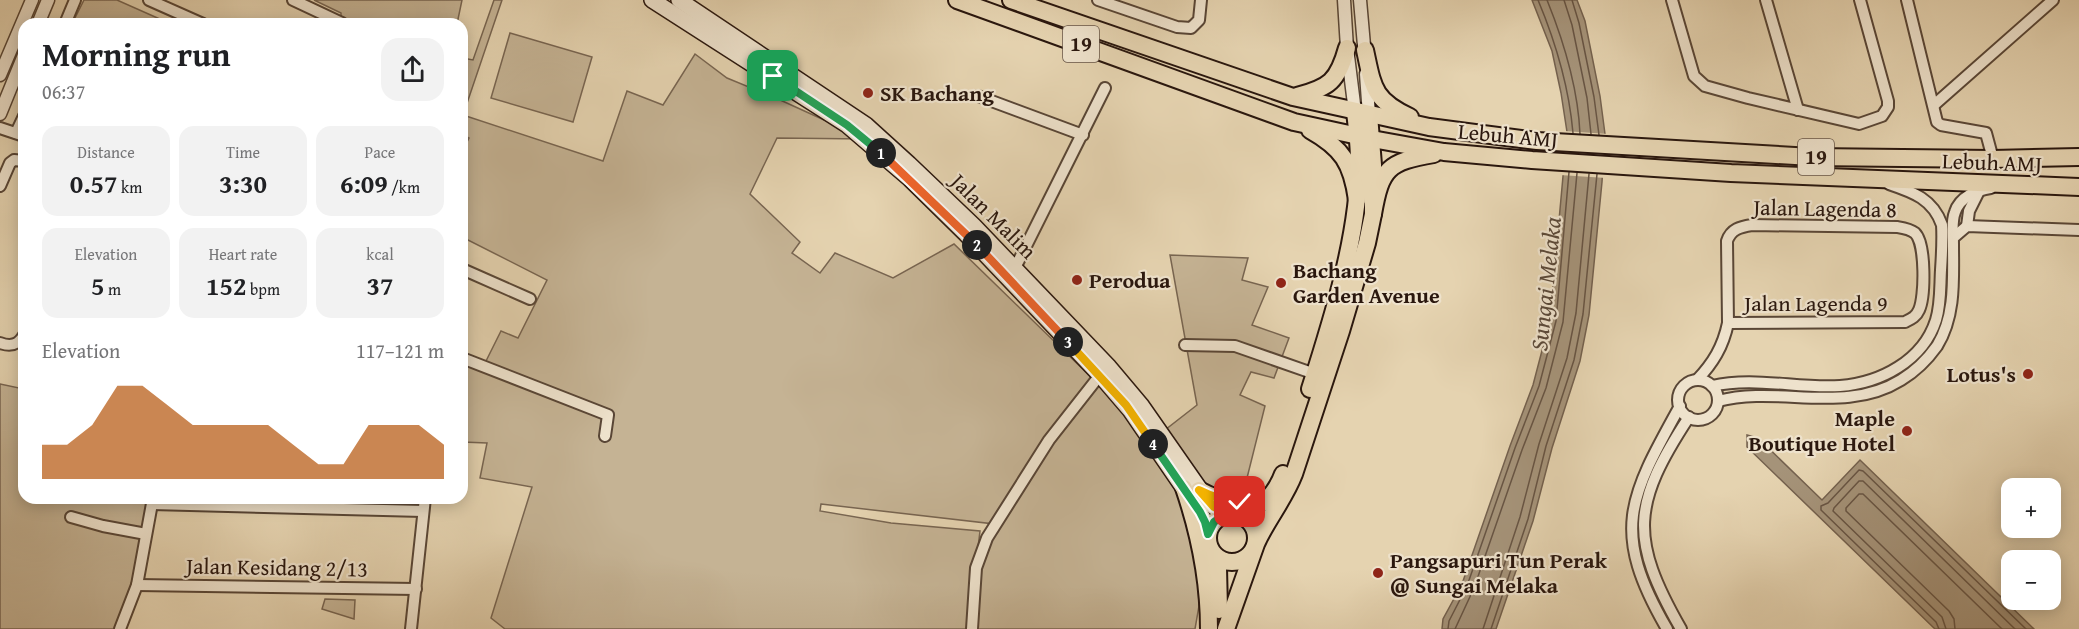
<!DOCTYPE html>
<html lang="en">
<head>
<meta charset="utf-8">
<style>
	:root { --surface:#fff; --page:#f2f2f2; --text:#202124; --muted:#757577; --accent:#b45309 }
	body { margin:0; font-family:"Gentium Book Plus",serif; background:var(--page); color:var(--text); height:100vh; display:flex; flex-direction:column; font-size:22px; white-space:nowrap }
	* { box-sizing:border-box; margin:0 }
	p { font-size:20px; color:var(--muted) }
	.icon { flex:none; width:33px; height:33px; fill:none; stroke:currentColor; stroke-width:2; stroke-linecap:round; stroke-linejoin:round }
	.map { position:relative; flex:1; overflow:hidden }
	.sheet { position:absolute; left:18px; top:18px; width:450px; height:486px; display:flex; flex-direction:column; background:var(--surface); border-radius:18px; box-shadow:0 3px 15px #0003 }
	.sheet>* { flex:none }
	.tools { position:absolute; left:2001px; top:478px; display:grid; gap:12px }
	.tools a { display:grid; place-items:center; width:60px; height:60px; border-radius:12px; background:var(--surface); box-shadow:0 3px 15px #0003; font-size:30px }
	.pin { position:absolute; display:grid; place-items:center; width:51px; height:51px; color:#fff; margin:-26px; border-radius:12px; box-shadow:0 3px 9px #0006 }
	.km { position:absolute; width:30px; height:30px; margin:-15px; border-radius:50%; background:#222; color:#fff; font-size:16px; line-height:30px; text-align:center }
	.round { display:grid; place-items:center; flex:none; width:63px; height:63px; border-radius:18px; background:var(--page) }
	.overview { display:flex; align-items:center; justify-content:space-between; height:102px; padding:0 24px }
	h1 { font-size:33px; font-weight:700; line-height:45px }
	.figures { display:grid; grid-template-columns:repeat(3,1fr); gap:9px; height:102px; padding:6px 24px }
	.figures div { display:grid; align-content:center; border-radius:15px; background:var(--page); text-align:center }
	.figures b { font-size:26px; font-weight:700 }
	.figures small { font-size:16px; font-weight:400 }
	.figures p { font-size:16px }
	.chart { height:168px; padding:12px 24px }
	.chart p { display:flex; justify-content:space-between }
	.chart svg { width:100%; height:108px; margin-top:6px; fill:var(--accent); opacity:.7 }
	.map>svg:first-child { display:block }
	.green { fill:#c5b394; stroke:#786551; stroke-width:1.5; fill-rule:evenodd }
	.water { fill:#a59379; stroke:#74614e; stroke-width:1.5 }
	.pier { fill:#e5d3b0 }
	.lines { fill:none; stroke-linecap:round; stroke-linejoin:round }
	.shore { stroke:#685544; stroke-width:1.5 }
	.minor-casing { stroke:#594636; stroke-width:14 }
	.tertiary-casing { stroke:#594636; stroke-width:15 }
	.secondary-casing { stroke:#2a170e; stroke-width:18 }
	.primary-casing { stroke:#2a170e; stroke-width:20 }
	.trunk-casing { stroke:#2a170e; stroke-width:20 }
	.minor { stroke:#eee2cc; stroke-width:10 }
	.tertiary { stroke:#eee2cc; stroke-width:12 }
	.secondary { stroke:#eee2cc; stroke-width:15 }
	.primary { stroke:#e5d3b0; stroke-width:16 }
	.trunk { stroke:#e5d3b0; stroke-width:16 }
	.split-1-casing { stroke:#fff; stroke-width:12 }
	.split-2-casing { stroke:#fff; stroke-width:12 }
	.split-3-casing { stroke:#fff; stroke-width:12 }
	.split-4-casing { stroke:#fff; stroke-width:12 }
	.split-5-casing { stroke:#fff; stroke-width:12 }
	.split-6-casing { stroke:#fff; stroke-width:12 }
	.split-1 { stroke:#22a559; stroke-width:8 }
	.split-2 { stroke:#f0652b; stroke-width:8 }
	.split-3 { stroke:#f0652b; stroke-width:8 }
	.split-4 { stroke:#f5b400; stroke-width:8 }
	.split-5 { stroke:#22a559; stroke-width:8 }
	.split-6 { stroke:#f5b400; stroke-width:8 }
	.poi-dot { fill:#8f2418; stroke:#eee2cc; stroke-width:2 }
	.labels { text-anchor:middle; stroke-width:4.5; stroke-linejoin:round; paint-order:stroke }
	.shield { fill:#eee2cc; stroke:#655447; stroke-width:1.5 }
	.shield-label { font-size:21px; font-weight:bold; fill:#2a170e }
	.poi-label { font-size:22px; font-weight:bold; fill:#2a170e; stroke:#eee2cc; text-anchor:start }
	.street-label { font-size:22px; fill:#2a170e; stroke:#eee2cc }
	.water-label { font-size:24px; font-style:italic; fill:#5b4939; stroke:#eee2cc }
</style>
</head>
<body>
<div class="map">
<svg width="2079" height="629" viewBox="0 0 2079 629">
	<rect width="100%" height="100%" fill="#e5d3b0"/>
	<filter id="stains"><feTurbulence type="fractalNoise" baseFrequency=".00333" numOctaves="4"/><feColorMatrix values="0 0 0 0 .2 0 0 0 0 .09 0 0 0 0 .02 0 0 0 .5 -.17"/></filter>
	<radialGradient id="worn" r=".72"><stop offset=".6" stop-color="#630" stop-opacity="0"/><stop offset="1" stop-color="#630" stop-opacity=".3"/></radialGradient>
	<g class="green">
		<polygon points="84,0 117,0 171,24 72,24"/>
		<polygon points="314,0 462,0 457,24 341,24 341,13"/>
		<path d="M494,0h8l-39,115 140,46 24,-70 36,14 32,-51 32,24 51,21 88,40 -89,-1 -27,56 50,48 -8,11 28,20 15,-20 58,25 61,-34 141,137 66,52 36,-28 -27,-150 78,3 -6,22 26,7 -16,38 37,13 -15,40 -23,-6 -11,23 25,11 -24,96 -46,3 4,101 -4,23h-690l-14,-11 41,-131 -52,-9 7,-35 -25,-1v-84l21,9 18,-36 17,7 29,-58 -85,-43v-85l7,-14 -7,-4v-76l11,2zM821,504l173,20 -18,40 4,-33 -89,-8 -71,-12z"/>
		<polygon points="510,33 592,57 573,122 491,98"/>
		<polygon points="0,384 24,389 24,498 149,498 146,534 120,629 0,629"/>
		<polygon points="160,498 373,498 373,509 158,504"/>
		<polygon points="325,599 355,600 354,619 322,609"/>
	</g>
	<g class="water">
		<polygon points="1532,0 1577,0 1585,21 1600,96 1605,134 1602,182 1589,315 1580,361 1552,448 1533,521 1496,629 1442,629 1443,619 1462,584 1510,446 1533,385 1550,320 1567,132 1561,93 1552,51"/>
		<polygon points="1747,435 1758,438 1822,500 1860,460 2034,629 1935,629 1747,447"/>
	</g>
	<polygon class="pier" points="1564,131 1608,134 1606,178 1560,175"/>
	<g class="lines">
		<g class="shore">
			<path d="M1538,0c18,43 31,87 35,133"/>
			<path d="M1547,0c17,42 31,88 33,134"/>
			<polyline points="1564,0 1572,25 1587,98 1591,134"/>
			<polyline points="1572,0 1579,23 1594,97 1599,135"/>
			<polyline points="1448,629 1449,621 1467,586 1515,448 1539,386 1556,321 1569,172"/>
			<polyline points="1455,629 1474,588 1522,450 1546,388 1563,322 1577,173"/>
			<polyline points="1483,629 1520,517 1539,444 1567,358 1576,313 1589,174"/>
			<polyline points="1491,629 1528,519 1546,446 1574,360 1583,314 1597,174"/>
			<polyline points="1939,629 1936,622 1821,510 1821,506 1828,503 1859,470 1863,471 2026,629"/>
			<polyline points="1946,629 1942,617 1833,511 1834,508 1859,481 1863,481 2015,629"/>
			<polyline points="1955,629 1954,619 1949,611 1846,511 1846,508 1859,494 1863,494 2002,629"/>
		</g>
		<g class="minor-casing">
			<g id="minor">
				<polyline points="149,0 203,24"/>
				<polyline points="293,0 342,23 341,24"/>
				<polyline points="1098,0 1177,27 1191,28 1199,20 1201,0"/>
				<polyline points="1672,0 1694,76 1705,86 1748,98 1859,124 1882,116 1888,107 1888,101 1860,0"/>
				<polyline points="1766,0 1798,110"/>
				<polyline points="1907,0 1937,122 1941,125 1986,133 1993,159"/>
				<polyline points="65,24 75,0"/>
				<polyline points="978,96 1083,135"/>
				<polyline points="1934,105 2053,0"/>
				<polyline points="0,128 24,136"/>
				<polyline points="16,133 24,116"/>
				<polyline points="0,186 10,163 14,160 24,161"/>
				<polyline points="1967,226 1969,211 1979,191"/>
				<polyline points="1953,238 1967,226 2079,230"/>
				<polyline points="1015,268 1105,88"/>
				<polyline points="462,269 530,299"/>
				<path d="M0,343c11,4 18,2 24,-8"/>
				<polyline points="1185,345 1235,346 1315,374"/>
				<polyline points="462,358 608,415 605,436"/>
				<path d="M1697,380c16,-17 26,-33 31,-57l-1,-82c4,-12 13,-14 25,-16l145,2c6,1 13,2 18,6 11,11 10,64 4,77 -3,7 -8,9 -14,12l-177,1"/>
				<circle cx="1698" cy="400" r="20"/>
				<path d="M1712,386c42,-10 86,3 128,0 40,-3 83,-25 96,-66 5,-16 4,-33 5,-50 1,-15 2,-30 1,-45 -9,-26 -29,-33 -53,-41"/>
				<path d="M1718,401c60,-16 127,14 183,-21 15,-9 26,-20 36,-34 19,-31 16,-68 16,-102 0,-10 -2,-22 2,-32 5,-15 21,-22 36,-24"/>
				<polyline points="152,504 423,511"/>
				<polyline points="71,517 103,526 146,534"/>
				<polyline points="137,585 416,589"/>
				<polyline points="120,629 137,585 153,498"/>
				<polyline points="411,629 425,498"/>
				<polyline points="972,629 976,568 987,538 1049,440 1100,375"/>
				<path d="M1667,629c-57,-98 -38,-131 13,-223"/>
				<path d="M1681,629c-52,-91 -49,-125 8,-212"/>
			</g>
		</g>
		<g class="tertiary-casing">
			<g id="tertiary">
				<polyline points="1344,0 1347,48 1355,112"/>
				<polyline points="1360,0 1365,57"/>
				<polyline points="38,24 48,0"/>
				<polyline points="1366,74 1369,115"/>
				<polyline points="0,75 32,0"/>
				<polyline points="0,114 24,55"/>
			</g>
		</g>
		<g class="secondary-casing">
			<g id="secondary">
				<polyline points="652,0 847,125 910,179 966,234 1100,375 1130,410 1200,512 1205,522 1208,534"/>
				<polyline points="679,0 866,125 909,164 974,226 1109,367 1141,405 1208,501 1214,507 1228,514"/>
			</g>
		</g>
		<g class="primary-casing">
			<g id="primary">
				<path d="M1310,389c22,-69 49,-154 49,-227 0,-17 -2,-34 -4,-50"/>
				<path d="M1184,488c16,47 25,91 25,141"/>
				<path d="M1199,490c18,10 40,17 59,5"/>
				<circle cx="1232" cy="538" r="24"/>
				<path d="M1234,514c25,-4 40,-16 49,-40"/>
				<polyline points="1214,555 1218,568 1219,610"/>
				<path d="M1226,629l30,-85c11,-25 28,-44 38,-70l47,-143 26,-88 6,-29v-49l-4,-50"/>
			</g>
		</g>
		<g class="trunk-casing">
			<g id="trunk">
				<polyline points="957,0 1294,122 1372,139 1444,152 1532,160 1731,173 2079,187"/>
				<polyline points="1011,0 1293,97 1429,127 1537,141 1812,157 1993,159 2079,157"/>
				<path d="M1365,50c8,37 8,50 45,67"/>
				<path d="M1297,96c32,-8 41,-15 50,-48"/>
				<path d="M1310,130c32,18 42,33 47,70"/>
				<path d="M1373,214c8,-46 15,-52 61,-60"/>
			</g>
		</g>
		<use href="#minor" class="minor"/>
		<use href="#tertiary" class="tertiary"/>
		<use href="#secondary" class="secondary"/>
		<use href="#primary" class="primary"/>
		<use href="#trunk" class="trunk"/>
	</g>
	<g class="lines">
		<g class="split-1-casing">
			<polyline id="split-1" points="773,76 847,125 881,153"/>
		</g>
		<g class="split-2-casing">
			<polyline id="split-2" points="881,153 977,245"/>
		</g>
		<g class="split-3-casing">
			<polyline id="split-3" points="977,245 1068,342"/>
		</g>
		<g class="split-4-casing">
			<polyline id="split-4" points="1068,342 1126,405 1153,444"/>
		</g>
		<g class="split-5-casing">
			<polyline id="split-5" points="1153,444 1200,512 1205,522 1208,534 1214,522 1224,515"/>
		</g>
		<g class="split-6-casing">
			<path id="split-6" d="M1224,515l4,-1 -14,-7 -15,-17c14,7 26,11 41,12"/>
		</g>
		<use href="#split-1" class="split-1"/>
		<use href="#split-2" class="split-2"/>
		<use href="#split-3" class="split-3"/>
		<use href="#split-4" class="split-4"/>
		<use href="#split-5" class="split-5"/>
		<use href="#split-6" class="split-6"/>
	</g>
	<g class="poi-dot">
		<circle cx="868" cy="93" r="6"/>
		<circle cx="1077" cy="280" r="6"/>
		<circle cx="1281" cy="283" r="6"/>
		<circle cx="2028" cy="374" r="6"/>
		<circle cx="1907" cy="431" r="6"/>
		<circle cx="1378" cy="573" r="6"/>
	</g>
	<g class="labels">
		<g class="shield">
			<rect x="1063" y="26" width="36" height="36" rx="4.5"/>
			<rect x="1798" y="139" width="36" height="36" rx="4.5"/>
		</g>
		<g class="shield-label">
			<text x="1081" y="51">19</text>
			<text x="1816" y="164">19</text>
		</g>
		<g class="poi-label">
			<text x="880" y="101">SK Bachang</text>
			<text x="1293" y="278">Bachang<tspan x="1293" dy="25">Garden Avenue</tspan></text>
			<text x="1089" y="288">Perodua</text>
			<text x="2016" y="382" text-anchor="end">Lotus's</text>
			<text x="1895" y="426" text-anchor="end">Maple<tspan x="1895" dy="25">Boutique Hotel</tspan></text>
			<text x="1390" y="568">Pangsapuri Tun Perak<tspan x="1390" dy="25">@ Sungai Melaka</tspan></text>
		</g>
		<g class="street-label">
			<text transform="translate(1508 135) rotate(5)" y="8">Lebuh AMJ</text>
			<text transform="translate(1992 162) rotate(2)" y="8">Lebuh AMJ</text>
			<text transform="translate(1825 208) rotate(1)" y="8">Jalan Lagenda 8</text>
			<text transform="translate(994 216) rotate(45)" y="8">Jalan Malim</text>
			<text x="1816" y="311">Jalan Lagenda 9</text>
			<text transform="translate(277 567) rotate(1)" y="8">Jalan Kesidang 2/13</text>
		</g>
		<g class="water-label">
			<text transform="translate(1546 284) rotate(-84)" y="8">Sungai Melaka</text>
		</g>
	</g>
	<rect width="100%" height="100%" filter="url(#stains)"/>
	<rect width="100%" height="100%" fill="url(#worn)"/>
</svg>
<div class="tools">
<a>+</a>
<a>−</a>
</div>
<div class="pin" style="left:773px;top:76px;background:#1e9e55"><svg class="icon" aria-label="arrive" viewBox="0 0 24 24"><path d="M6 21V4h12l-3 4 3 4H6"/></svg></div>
<div class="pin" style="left:1240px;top:502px;background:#d93025"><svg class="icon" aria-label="check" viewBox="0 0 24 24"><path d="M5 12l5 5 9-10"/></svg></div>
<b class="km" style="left:881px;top:153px">1</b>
<b class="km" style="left:977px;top:245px">2</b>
<b class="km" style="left:1068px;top:342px">3</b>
<b class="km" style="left:1153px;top:444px">4</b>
<section class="sheet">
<div class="overview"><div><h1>Morning run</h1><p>06:37</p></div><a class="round"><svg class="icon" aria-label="share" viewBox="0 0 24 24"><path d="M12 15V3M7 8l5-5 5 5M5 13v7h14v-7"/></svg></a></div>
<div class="figures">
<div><p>Distance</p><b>0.57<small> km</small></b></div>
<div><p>Time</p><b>3:30</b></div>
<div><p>Pace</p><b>6:09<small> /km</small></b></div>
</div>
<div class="figures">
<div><p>Elevation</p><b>5<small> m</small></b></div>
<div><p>Heart rate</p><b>152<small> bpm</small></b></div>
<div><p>kcal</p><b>37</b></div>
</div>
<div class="chart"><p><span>Elevation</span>117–121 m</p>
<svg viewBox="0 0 160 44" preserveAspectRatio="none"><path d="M0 44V30L10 30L20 22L30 6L40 6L50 14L60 22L70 22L80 22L90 22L100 30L110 38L120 38L130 22L140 22L150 22L160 30V44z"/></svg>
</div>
</section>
</div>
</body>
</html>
